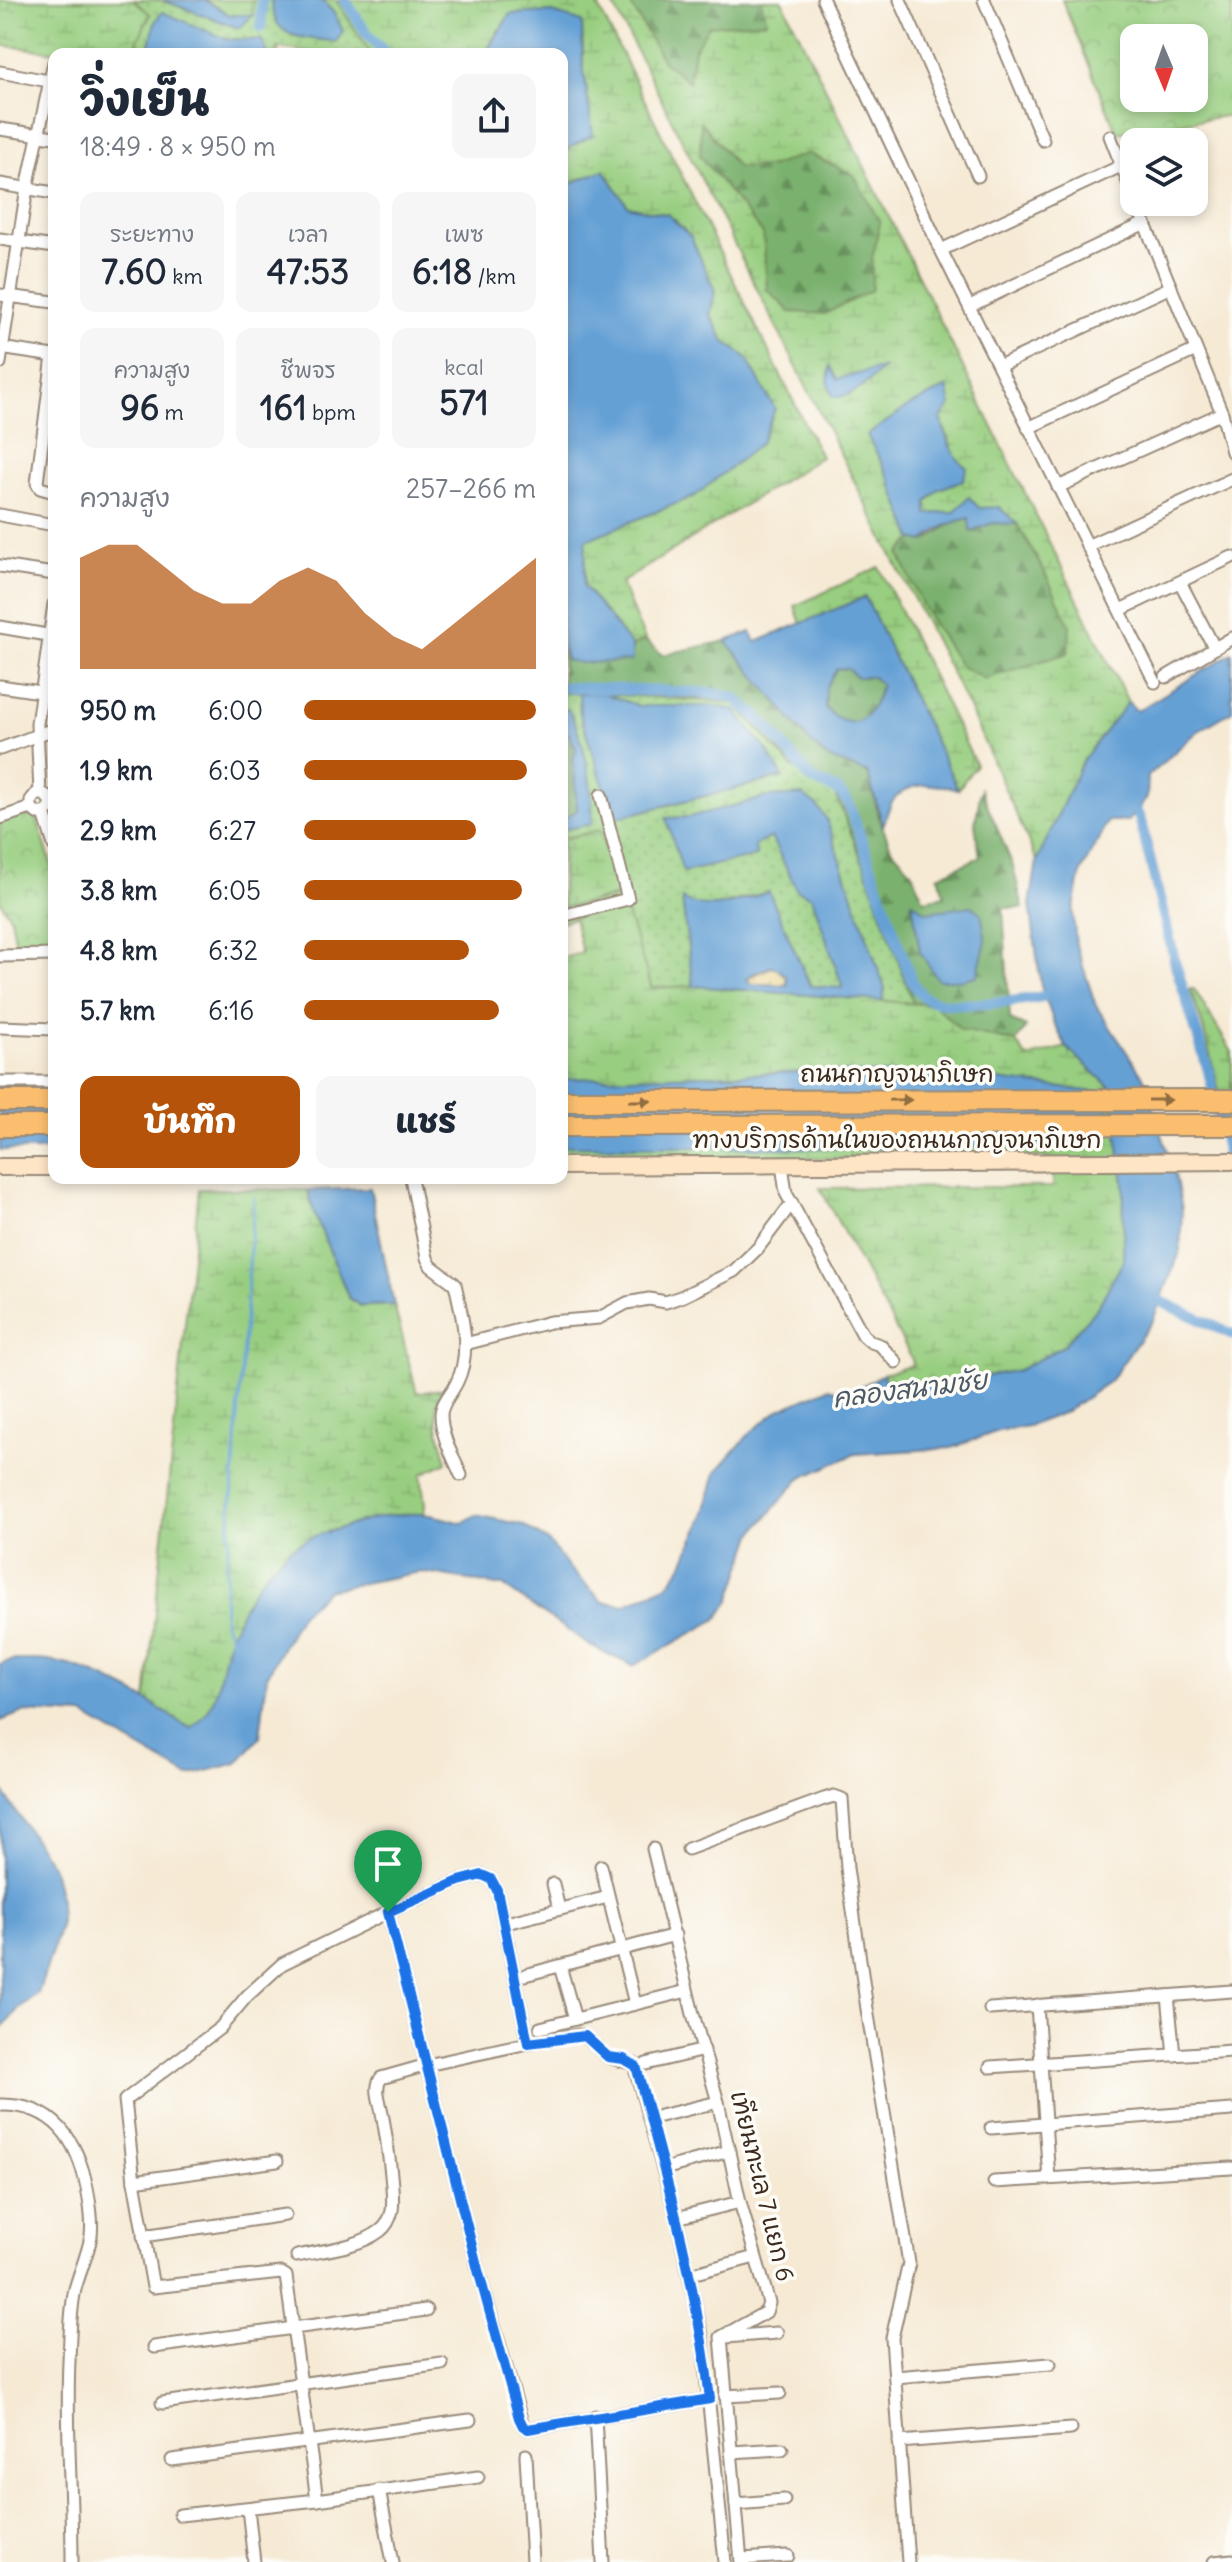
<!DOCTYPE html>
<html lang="th">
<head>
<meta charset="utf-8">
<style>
	:root { --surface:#fff; --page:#f6f6f7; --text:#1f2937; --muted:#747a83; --accent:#b45309 }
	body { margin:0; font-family:Delius,"Playpen Sans Thai",sans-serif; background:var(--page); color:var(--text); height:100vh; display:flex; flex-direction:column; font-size:30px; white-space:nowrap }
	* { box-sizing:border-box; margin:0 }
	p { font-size:26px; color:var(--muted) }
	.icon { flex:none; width:44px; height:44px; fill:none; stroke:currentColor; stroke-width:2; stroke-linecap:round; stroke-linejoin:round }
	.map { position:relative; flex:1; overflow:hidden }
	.sheet { position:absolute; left:48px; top:48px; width:520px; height:1136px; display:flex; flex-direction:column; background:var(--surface); border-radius:16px; box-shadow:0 4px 12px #0003 }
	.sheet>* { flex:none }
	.needle { width:52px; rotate:178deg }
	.controls { position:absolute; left:1120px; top:24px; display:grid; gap:16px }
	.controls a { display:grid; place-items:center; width:88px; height:88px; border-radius:16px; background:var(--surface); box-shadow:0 4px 12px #0003; font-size:40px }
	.pin { position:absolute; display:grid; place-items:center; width:68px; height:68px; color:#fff; margin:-82px -34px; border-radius:50% 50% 50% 0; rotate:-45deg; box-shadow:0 0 8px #0007 }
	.pin .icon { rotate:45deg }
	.round { display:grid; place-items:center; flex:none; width:84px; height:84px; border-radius:16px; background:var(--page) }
	.overview { display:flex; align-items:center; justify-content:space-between; height:136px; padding:0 32px }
	h1 { font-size:44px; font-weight:800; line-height:60px }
	.metrics { display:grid; grid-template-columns:repeat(3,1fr); gap:12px; height:136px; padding:8px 32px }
	.metrics div { display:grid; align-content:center; border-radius:16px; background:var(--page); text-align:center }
	.metrics b { font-size:34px; font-weight:800 }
	.metrics small { font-size:22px; font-weight:400 }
	.metrics p { font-size:22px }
	.chart { height:224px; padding:16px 32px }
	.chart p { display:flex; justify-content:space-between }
	.chart svg { width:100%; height:144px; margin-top:8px; fill:var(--accent); opacity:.7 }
	.button { display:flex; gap:16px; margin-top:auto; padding:16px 32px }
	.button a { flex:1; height:92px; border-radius:16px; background:var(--accent); color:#fff; font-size:32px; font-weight:800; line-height:92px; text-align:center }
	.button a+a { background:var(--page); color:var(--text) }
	ul { padding:0 32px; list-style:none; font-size:26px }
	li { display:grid; grid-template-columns:128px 96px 1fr; align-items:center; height:60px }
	li i { height:20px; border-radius:10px; background:var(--accent) }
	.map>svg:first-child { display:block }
	.grass { fill:url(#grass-dots); stroke:#6a7c4f; stroke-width:2 }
	.forest { fill:url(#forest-firs); stroke:#5a6e46; stroke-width:2; fill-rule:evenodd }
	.wetland { fill:url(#wetland-marsh); stroke:#6a7c4f; stroke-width:2; fill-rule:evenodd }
	.sand { fill:url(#sand-dots); stroke:#94825e; stroke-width:2 }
	.park { fill:url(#park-crowns); stroke:#6a7c4f; stroke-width:2; fill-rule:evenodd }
	.water { fill:#65a0d5; stroke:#50657a; stroke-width:2; fill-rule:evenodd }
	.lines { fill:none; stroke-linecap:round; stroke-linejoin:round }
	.stream { stroke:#65a0d5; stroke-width:3 }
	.canal { stroke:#65a0d5; stroke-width:11 }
	.street-casing { stroke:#988a7a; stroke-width:15 }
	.secondary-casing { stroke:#988a7a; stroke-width:20 }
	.highway-casing { stroke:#988a7a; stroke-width:24 }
	.street { stroke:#fff; stroke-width:11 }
	.secondary { stroke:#fde5c5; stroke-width:16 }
	.highway { stroke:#fabe6e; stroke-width:20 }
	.oneway { fill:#916d42 }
	.route-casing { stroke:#fff; stroke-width:16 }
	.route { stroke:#1a73e8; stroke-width:10 }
	.labels { text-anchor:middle; stroke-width:7; stroke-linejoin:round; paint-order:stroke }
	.street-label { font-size:24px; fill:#3b2a1e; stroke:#fdfcf7 }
	.water-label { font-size:26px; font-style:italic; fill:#4c5967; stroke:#fdfcf7 }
</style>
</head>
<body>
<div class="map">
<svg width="1232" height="2562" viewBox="0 0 1232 2562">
	<defs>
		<pattern id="grass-dots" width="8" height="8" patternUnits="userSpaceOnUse" patternTransform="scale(2)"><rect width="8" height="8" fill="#98ce80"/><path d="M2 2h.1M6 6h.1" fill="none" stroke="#84b16e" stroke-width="1.8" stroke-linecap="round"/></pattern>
		<pattern id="forest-firs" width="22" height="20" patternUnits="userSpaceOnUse" patternTransform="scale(2)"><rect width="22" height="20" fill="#7ab16e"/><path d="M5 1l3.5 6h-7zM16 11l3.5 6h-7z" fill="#65905a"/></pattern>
		<pattern id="wetland-marsh" width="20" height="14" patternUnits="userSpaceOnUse" patternTransform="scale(2)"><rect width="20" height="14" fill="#98ce80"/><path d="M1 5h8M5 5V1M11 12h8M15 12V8" fill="none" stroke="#84b16e"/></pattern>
		<pattern id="sand-dots" width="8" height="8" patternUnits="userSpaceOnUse" patternTransform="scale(2)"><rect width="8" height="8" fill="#eeda9e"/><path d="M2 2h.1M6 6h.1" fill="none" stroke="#cdbb88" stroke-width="1.8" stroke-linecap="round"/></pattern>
		<pattern id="park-crowns" width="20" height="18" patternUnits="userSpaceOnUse" patternTransform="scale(2)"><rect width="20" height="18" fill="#98ce80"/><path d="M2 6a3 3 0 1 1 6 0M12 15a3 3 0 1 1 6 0" fill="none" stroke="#84b16e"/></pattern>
	</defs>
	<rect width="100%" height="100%" fill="#fdfcf7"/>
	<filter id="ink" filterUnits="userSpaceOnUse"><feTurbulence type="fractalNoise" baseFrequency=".0125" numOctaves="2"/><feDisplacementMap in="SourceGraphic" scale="16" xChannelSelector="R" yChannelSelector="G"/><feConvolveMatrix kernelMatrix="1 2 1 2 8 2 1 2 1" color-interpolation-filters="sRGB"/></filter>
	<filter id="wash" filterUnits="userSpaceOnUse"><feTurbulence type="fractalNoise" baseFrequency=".006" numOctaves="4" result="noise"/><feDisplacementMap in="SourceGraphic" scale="32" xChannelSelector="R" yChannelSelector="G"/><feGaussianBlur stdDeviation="1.8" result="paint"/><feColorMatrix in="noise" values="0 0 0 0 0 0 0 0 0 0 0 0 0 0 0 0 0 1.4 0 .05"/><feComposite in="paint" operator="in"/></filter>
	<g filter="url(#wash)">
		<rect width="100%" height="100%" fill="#f6ead5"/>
		<g class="grass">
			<polygon points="133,0 162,0 239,28 253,15 253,0 271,0 334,13 322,0 336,0 371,54 324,54 278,48 278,54 268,54 262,40 226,39 155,22 148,54 132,54 150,14"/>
			<polygon points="562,693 579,693 580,714 615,818 783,777 735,710 715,706 639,706 605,694 735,703 792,767 833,788 869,877 913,1003 882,1001 885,989 826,818 689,817 666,819 756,855 754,845 771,837 797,889 812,897 843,989 811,986 768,892 713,907 695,907 682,900 693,986 651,988 574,918 562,922 562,908 618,897 600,830 562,839 562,830 592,823 568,710 562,711"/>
		</g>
		<g class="forest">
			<polygon points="628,0 761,0 768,21 694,50 690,83 663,61"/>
			<polygon points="701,121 769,167 808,153 854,175 880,223 872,259 872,290 825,314 790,312 767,289 763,234 700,156"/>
			<polygon points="970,518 971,531 993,523 1017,524 1044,571 1071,625 1068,653 985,679 960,666 924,609 899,554 913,539 925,542 955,521"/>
			<path d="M645,640l17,15 64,-14 82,99 20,18 40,15 11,45 12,30 20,22 13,30 21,-4 -7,-20 42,-19 -5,-33 6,-34 32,76 10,42h-20l7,112 16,7 -10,15 -55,-12 -27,-25 -21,-2 -44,-126 -36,-89 -41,-21 -57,-64 -59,-6 -114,-4v-49l4,16 65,1 1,-15zM912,903l15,9 20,-2 -27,42z"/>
			<path d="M837,668l11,1 9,8h16l8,7c-9,32 -26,54 -56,24l1,-21z"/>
			<polygon points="562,729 569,735 576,750 573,760 577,810 562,820"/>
		</g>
		<g class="wetland">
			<polygon points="0,0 133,0 150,14 132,54 74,54 0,45"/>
			<polygon points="204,0 253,0 253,15 230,15"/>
			<polygon points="336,0 595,0 821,457 621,583 645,640 632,646 584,586 586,540 695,496 746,357 725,342 710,314 715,291 691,237 669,215 628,206 604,170 565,185 567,149 583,64 582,22 498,30 485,54 371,54"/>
			<path d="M611,0h17l35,61 26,21 5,-32 15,-24 58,-5 -6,-21h21l346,702 -45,58 -46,101 -68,-153zM701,122l37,46 31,-1 39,-14 46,22 26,48 -8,36v31l-47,24 -35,-2 -23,-23 -4,-55 -63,-78zM830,368l7,11 47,-11 -51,28zM941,417c6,23 17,41 22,63l-24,9 -12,13v12l27,-2 63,12 27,47 26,54 -2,28 -83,26 -25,-13 -36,-57 -25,-55 14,-15 -25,-64 -21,-40 20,-13z"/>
			<polygon points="879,567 976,765 958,789 865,597 801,624 795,606"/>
			<polygon points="600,830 618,896 562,908 562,839"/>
			<polygon points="624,905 652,988 693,986 934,1005 961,1030 1016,1042 1027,1058 1066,1047 1110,1087 1124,1182 1123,1262 1097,1308 1063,1346 1019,1370 961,1381 883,1388 884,1374 913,1365 912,1359 820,1188 1053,1187 1053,1171 1045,1157 562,1160 562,958 582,953 574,918"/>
			<polygon points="1190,989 1194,989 1232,1052 1232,1141 1203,1027"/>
			<path d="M199,1189l109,1 6,23 35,85 12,8 33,-1 23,88 25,-4c-12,23 -1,49 5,73l-26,12 4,31 -1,9h-18l-42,7 -55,17 -81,106 -13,55 -10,19 -14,10 -21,-10 -24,-18z"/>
		</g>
		<polygon class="sand" points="771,967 778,968 786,976 787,985 751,984 747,979"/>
		<g class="park">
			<path d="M1062,0h170v115l-115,18zM1134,38h60v60h-60z"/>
			<polygon points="27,814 37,819 54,873 54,939 51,943 16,944 11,918 0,901 0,820"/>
		</g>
		<g class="water">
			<polygon points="162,0 204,0 230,15 253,15 239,28"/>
			<path d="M271,0h51l12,13 9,18 -7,11c-34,-6 -62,0 -65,-42z"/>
			<polygon points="162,12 226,39 262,40 268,54 148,54 155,22"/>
			<polygon points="550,12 582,22 583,64 593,135 567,149 566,185 604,170 628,206 669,215 691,237 715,291 710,315 725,342 746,357 775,409 761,443 695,496 586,540 584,586 632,646 632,661 580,663 566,660 562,644 562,426 567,426 570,418 566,411 562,410 562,54 485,54 510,14"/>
			<path d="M830,366l7,13 48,-12c-15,13 -31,31 -52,30l-5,-16z"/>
			<path d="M947,387l4,18 -10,13c5,19 10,38 26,50l-4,12 -24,9 -12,13v12l27,-2 15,-15 10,11 20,-1 18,17 -24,-1 -23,8 -1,-13c-17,4 -33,10 -45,24l-11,-3 -25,-64 -21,-40 42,-29z"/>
			<path d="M865,597l93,192c-23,-5 -50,-9 -66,13 -4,6 -6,17 -9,24l-15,-53 -40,-15 -20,-18 -82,-99 25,-9 5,10zM837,668l11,1 8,8h17l8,7c-8,32 -27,54 -56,24l1,-21z"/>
			<path d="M1232,653v58l-35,21 -49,44 -1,22 -19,23h-20l-27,51 -8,41 3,32 20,61 48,72 31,97 7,34 -2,43 -27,68 -43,61 -45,31 -37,14 -30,5 -46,17 -97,6 -56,25 -45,53 -24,69 -13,18 -84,47 -41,-19 -89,-61 -83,-14 -93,18 -27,25 -33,61 -7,61 -23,26 -49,13 -105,-61 -59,-3 -24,9v-57c10,-5 20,-4 31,-4 40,-1 77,19 112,38 18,10 28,21 48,30 29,-20 27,-51 36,-82 12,-40 44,-93 85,-109 13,-5 28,-8 41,-13 21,-6 45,-11 67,-10 14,0 29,6 42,9l14,-8 47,10 26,17 19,25 35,35 21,3 44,-20 14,-19 22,-50 12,-44 35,-40 29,-23 49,-21 18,6 37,-20v14l77,-7 58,-11 44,-24 34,-38 26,-46 1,-80 -14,-95 -44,-40 -13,-27 -12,-34 -11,-81 7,-44 46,-101 45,-58 9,9z"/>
			<polygon points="579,693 605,694 639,706 715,706 735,710 769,753 783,777 614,818 580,714"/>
			<path d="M568,709c17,29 26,82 24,115l-30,6v-10l15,-10 -4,-50 3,-11 -7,-14 -7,-6v-18z"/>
			<path d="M803,795l13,10 10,13 59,171 -3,12 -189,-15 -11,-87c27,16 58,1 87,-7l41,94 33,2 -31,-91 -15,-7 -26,-53 -16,8 1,11 -73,16 -17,-54 23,-1 79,-20zM771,967l7,2 8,7 1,9 -35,-1 -5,-5 7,-6z"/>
			<polygon points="912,902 927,912 972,906 981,913 986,941 977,976 959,980 938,980 920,952"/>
			<path d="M812,1072l146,3 145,18 6,19 -8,29c-179,12 -360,6 -539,5v-67z"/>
			<polygon points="0,1094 54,1095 54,1150 0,1150"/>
			<polygon points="370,1188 394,1305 361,1306 349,1298 314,1213 308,1190"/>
			<polygon points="0,1787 53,1868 60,1900 60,1927 38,1994 19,2008 0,2032"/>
		</g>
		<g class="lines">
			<polyline class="stream" points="232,1639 224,1623 225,1591 254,1198"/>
			<g class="canal">
				<polyline points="345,0 366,32 386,54"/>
				<polyline points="261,27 262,0"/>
				<path d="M562,687l147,6 26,5 32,28 44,53 26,11 11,12 64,180c3,4 8,12 12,15 22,15 108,3 134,-4"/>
				<polyline points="1130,800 1140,819 1176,966 1208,1069 1232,1173"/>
				<polyline points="1149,1296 1232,1334"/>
			</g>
		</g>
	</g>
	<g filter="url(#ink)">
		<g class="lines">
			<g class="street-casing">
				<g id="street">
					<polyline points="823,0 941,250 1155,682"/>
					<polyline points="900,0 978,176"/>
					<polyline points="984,0 1043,140"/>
					<polyline points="0,72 54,82"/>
					<polyline points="0,129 54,137"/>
					<polyline points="1110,136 1134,197"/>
					<polyline points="0,184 54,193"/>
					<polyline points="1136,202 1222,413 1232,452"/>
					<polyline points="0,239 54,247"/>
					<polyline points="941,250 1121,166"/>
					<polyline points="0,295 54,302"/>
					<polyline points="970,306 1145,223"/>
					<polyline points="0,348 54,356"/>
					<polyline points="53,356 37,483 40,488 54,492"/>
					<polyline points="0,363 27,188 54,62"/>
					<polyline points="999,366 1171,287"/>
					<polyline points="1028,428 1196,350"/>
					<polyline points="1058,487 1222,413"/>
					<polyline points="0,515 54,525"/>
					<polyline points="1087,546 1232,479"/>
					<polyline points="0,566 54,574"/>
					<polyline points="1180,582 1214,647"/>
					<polyline points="1120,610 1232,557"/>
					<polyline points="0,627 53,636"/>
					<polyline points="1166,677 1232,638"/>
					<polyline points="0,686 54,694"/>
					<polyline points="0,749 54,729"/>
					<polyline points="40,793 37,724 54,604"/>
					<polyline points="44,813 37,813 31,808 31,800 36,794 44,794 50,800 50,808 44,813 54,845"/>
					<polyline points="0,818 31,808"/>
					<polyline points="562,916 628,899 601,795"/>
					<polyline points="0,956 54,955"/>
					<polyline points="0,1027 54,1029"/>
					<polyline points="0,1082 54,1082"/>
					<polyline points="782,1165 786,1193 863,1335 871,1342 880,1345 896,1362"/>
					<path d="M411,1178l16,80 4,8 24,18c7,31 17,68 2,98 -5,11 -16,21 -16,33 0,20 12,42 20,60"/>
					<polyline points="465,1344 550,1322 599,1318 627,1303 649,1299 666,1302 683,1296 734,1271 758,1248 792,1203"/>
					<polyline points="653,1849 693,2014 718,2102 740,2202 769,2303 766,2312 721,2337 741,2562"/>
					<polyline points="688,1849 824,1799 834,1796 842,1799 847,1868 867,2009 909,2263 892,2338 908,2562"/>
					<polyline points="601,1866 635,2004"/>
					<polyline points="553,1884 559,1909"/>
					<polyline points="388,1912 478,2270 523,2426 528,2429 710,2399"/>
					<polyline points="510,1922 608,1897"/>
					<polyline points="560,1966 575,2019"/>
					<polyline points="525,1975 675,1935"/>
					<polyline points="1168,1996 1174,2055"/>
					<polyline points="1037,2005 1049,2179"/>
					<polyline points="990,2009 1232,1991"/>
					<polyline points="540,2028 687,1991"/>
					<polyline points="646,2064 704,2050"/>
					<polyline points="990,2067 1232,2051"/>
					<path d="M0,2105c54,-1 77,34 87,83 3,15 6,32 4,48 -3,18 -11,35 -16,53 -5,23 -5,49 -6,72 -3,67 3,134 3,201"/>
					<polyline points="660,2116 718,2102"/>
					<polyline points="991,2128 1232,2110"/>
					<polyline points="671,2167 729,2151"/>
					<polyline points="134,2181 277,2161"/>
					<polyline points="994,2182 1232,2168"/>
					<polyline points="684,2216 740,2202"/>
					<polyline points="143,2236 285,2215"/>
					<path d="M297,2256c27,-6 60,-8 83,-25 7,-5 10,-12 12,-20 3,-19 -6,-77 -10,-98 -2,-12 -8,-25 -1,-35l46,-13 101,-22 51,-8 8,3 21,19 26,7 43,156 25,115 23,227"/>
					<polyline points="699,2272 755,2257"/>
					<polyline points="726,2337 777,2333"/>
					<polyline points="154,2347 426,2310"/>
					<polyline points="895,2377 1050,2364"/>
					<polyline points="725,2396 780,2393"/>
					<polyline points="162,2403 442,2364"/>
					<polyline points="595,2416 603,2562"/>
					<polyline points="899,2442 1071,2429"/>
					<polyline points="731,2452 782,2449"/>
					<polyline points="526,2455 532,2562"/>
					<polyline points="172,2460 470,2420"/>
					<polyline points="478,2477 317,2500 286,2276 281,2273 153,2287 134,2181 125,2100 220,2028 247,1996 282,1964 388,1912 459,1881 482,1875 491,1879 497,1890 528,2043"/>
					<polyline points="379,2490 393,2562"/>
					<polyline points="736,2504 784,2500"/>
					<polyline points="248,2508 254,2562"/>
					<polyline points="180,2515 317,2500"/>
					<polyline points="741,2559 788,2556"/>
					<polyline points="1214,2562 1232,2560"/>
				</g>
			</g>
			<g class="secondary-casing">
				<g id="secondary">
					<polyline points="562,1166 1232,1161"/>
					<polyline points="0,1167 54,1167"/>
				</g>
			</g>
			<g class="highway-casing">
				<g id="highway">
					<polyline points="0,1101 54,1101"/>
					<polyline points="562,1101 1232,1100"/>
					<polyline points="0,1126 54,1126"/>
					<polyline points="562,1126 1232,1125"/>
				</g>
			</g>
			<use href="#street" class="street"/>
			<use href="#secondary" class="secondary"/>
			<use href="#highway" class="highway"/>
		</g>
		<defs><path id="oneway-solid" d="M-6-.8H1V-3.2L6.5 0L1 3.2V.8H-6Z" transform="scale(2)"/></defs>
		<g class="oneway">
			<use href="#oneway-solid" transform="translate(900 1100)"/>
			<use href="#oneway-solid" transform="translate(1160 1100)"/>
			<use href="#oneway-solid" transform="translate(640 1101)"/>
		</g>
	</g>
	<g class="lines" filter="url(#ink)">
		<g class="route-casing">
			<path id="route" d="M482,1875l9,4 6,11 31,153 57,-7 23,21 16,2 12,7c30,110 61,219 74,333l-182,30 -5,-3 -4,-8 -41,-148 -90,-358 71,-31z"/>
		</g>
		<use href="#route" class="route"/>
	</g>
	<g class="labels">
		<g class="street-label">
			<text x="897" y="1082">ถนนกาญจนาภิเษก</text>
			<text x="897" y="1148">ทางบริการด้านในของถนนกาญจนาภิเษก</text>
			<text transform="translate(762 2186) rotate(76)" y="8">เทียนทะเล 7 แยก 6</text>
		</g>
		<g class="water-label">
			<text transform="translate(910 1389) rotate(-7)" y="9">คลองสนามชัย</text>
		</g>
	</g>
</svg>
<div class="controls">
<a><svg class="needle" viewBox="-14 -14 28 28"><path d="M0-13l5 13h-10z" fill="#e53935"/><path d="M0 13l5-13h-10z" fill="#747a83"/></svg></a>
<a><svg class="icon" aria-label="layers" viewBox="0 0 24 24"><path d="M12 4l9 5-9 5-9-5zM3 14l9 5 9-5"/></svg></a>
</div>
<div class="pin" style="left:388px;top:1912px;background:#1e9e55"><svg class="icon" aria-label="arrive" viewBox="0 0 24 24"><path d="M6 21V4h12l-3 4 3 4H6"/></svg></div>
<section class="sheet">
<div class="overview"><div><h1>วิ่งเย็น</h1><p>18:49 · 8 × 950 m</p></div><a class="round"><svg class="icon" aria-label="share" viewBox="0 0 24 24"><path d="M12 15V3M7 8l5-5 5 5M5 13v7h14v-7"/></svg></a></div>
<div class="metrics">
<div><p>ระยะทาง</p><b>7.60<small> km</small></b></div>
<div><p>เวลา</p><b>47:53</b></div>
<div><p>เพซ</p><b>6:18<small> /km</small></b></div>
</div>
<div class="metrics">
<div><p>ความสูง</p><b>96<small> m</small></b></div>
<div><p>ชีพจร</p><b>161<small> bpm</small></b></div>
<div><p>kcal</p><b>571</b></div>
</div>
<div class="chart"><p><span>ความสูง</span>257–266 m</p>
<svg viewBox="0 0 160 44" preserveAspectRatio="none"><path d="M0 44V10L10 6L20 6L30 13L40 20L50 24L60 24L70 17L80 13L90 17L100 27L110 34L120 38L130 31L140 24L150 17L160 10V44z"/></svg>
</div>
<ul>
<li><b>950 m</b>6:00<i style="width:100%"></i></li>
<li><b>1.9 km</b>6:03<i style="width:96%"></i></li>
<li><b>2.9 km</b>6:27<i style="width:74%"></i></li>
<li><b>3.8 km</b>6:05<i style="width:94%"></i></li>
<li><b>4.8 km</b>6:32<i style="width:71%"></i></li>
<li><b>5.7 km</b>6:16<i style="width:84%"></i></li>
</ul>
<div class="button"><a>บันทึก</a><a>แชร์</a></div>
</section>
</div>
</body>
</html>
